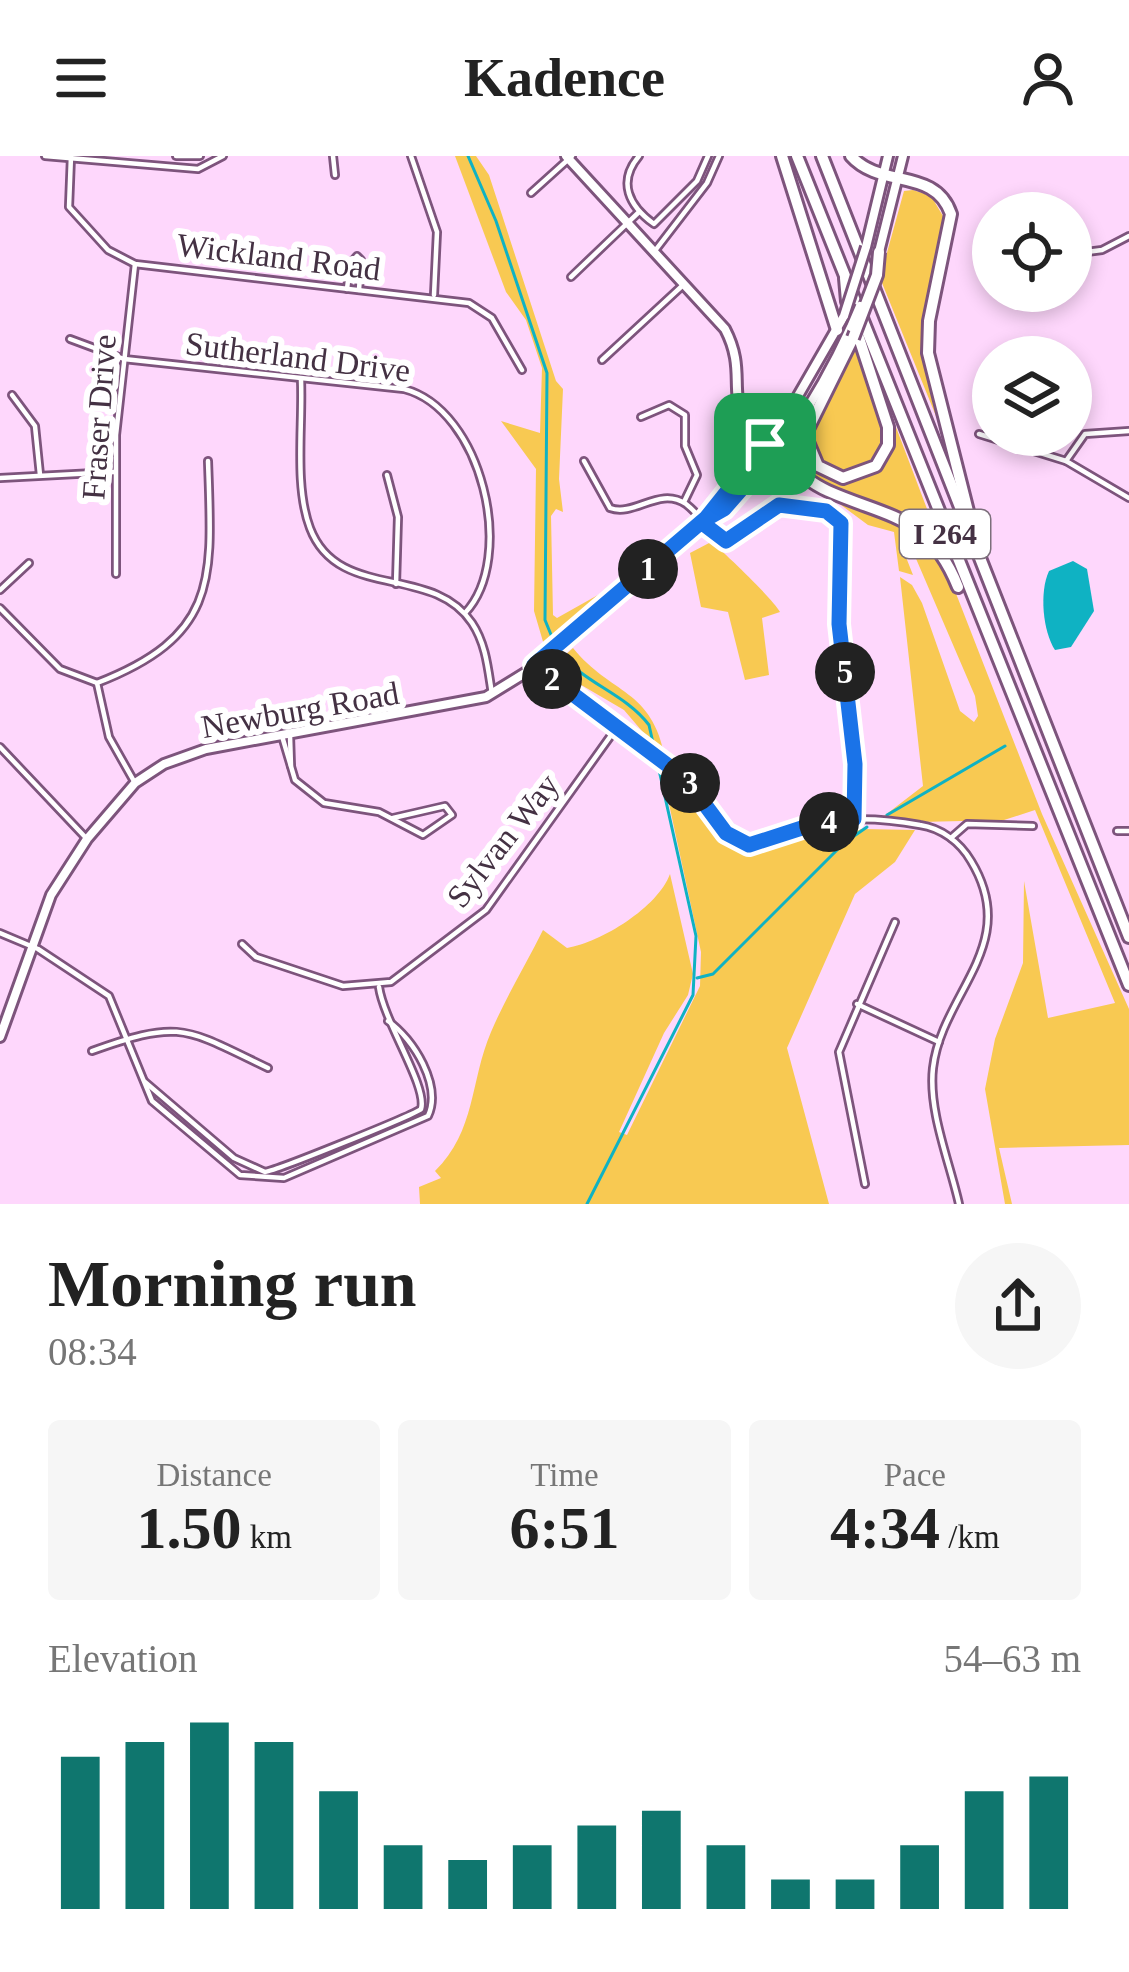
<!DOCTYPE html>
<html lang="en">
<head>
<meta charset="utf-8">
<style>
	:root { --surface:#fff; --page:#f6f6f6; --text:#222; --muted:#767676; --accent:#0f766e }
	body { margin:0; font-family:Georgia,serif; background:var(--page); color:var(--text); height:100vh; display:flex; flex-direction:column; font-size:45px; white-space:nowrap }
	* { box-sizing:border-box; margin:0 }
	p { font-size:39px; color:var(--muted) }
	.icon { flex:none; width:66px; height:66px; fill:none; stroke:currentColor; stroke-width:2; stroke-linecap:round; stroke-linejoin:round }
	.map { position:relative; height:1048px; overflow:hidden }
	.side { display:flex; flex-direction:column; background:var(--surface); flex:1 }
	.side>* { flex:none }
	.tools { position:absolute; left:972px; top:36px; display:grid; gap:24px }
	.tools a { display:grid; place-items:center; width:120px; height:120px; border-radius:50%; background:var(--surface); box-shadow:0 6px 18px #0003; font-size:60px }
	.pin { position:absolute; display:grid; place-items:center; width:102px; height:102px; color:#fff; margin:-51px; border-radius:24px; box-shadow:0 6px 18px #0006 }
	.km { position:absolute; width:60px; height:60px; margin:-30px; border-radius:50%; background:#222; color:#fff; font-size:33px; line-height:60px; text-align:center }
	.round { display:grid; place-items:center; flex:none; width:126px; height:126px; border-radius:63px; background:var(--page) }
	.headline { display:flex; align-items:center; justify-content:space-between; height:204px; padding:0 48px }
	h1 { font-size:66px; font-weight:700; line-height:90px }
	.figures { display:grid; grid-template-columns:repeat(3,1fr); gap:18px; height:204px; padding:12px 48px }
	.figures div { display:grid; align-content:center; border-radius:12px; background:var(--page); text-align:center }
	.figures b { font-size:60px; font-weight:700 }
	.figures small { font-size:33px; font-weight:400 }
	.figures p { font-size:33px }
	.chart { height:336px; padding:24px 48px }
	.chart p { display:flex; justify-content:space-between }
	.chart svg { width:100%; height:216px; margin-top:12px; stroke:var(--accent); stroke-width:6 }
	header { display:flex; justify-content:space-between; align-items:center; height:156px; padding:0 48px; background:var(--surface); font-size:54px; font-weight:700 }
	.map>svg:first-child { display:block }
	.green { fill:#f8c952 }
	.water { fill:#0fb2c3 }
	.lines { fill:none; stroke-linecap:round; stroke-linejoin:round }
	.stream { stroke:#0fb2c3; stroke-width:3 }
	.street-casing { stroke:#7d547c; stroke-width:10 }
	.secondary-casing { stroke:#7d547c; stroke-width:14 }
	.highway-casing { stroke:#7d547c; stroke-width:16 }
	.street { stroke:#fff; stroke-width:4.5 }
	.secondary { stroke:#fff; stroke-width:8 }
	.highway { stroke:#fff; stroke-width:10 }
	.secondary-bridge-casing { stroke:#7d547c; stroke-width:14; stroke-linecap:butt }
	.highway-bridge-casing { stroke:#7d547c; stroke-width:16; stroke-linecap:butt }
	.secondary-bridge { stroke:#fff; stroke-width:8 }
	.highway-bridge { stroke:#fff; stroke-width:10 }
	.route-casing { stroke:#fff; stroke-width:24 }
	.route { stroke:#1a73e8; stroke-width:15 }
	.labels { text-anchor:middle; stroke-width:12; stroke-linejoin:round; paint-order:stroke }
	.shield { fill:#fff; stroke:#7c6f7b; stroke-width:3 }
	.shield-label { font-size:30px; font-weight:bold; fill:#443143 }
	.street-label { font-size:33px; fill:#443143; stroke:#fff }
</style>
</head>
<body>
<header><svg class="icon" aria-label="menu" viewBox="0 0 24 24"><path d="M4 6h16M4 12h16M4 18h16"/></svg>Kadence<svg class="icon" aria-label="person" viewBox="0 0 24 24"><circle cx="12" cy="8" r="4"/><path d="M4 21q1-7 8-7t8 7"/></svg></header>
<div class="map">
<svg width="1129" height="1048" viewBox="0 0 1129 1048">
	<rect width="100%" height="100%" fill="#fed7fc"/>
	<g class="green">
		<polygon points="455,0 476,0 489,19 556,225 563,233 559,323 563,356 556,353 551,360 553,459 557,462 605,435 544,489 534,455 536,313 501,265 540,277 542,212 526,164 506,136"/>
		<polygon points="913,34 931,40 943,60 927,159 926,208 942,275 880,122 904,35"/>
		<path d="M855,188c16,49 56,101 -5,130l-26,-8 -15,-31z"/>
		<path d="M883,240l8,18 52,137 -40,-37 -84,-32 -33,-30 17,-28c-5,52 56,79 85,31z"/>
		<polygon points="837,346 888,361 918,379 948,417 1042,658 1129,853 1129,989 999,992 1012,1048 1005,1048 985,933 995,883 1023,807 1024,725 1048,862 1115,847 1035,654 1004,664 920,666 884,660 923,630 900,421 912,429 922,447 960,555 974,566 978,560 975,540 914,398 902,391 913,419 899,415 894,376 868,369"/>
		<path d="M711,386c11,8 62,57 69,70l-18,6 7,57 -24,5 -17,-68 -27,-5 -11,-54z"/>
		<path d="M573,492c38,47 79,40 92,110l-41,-48 -65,-38 -5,-7z"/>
		<path d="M661,611l35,28 41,52 16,2 56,-21 106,2 -20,32 -40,32 -68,154 42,156h-409l-1,-17 22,-9 -6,-7c41,-40 35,-90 56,-139 15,-35 35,-68 52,-102l24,18c35,-6 91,-41 103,-74l23,100 -5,21 -24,38 -45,99 8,3 73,-149 1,-34z"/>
	</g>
	<path class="water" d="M1073,405l14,8 7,42 -23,36 -16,3c-12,-18 -16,-58 -6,-79z"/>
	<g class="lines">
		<g class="stream">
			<polyline points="468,0 496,65 547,217 545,464 554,486"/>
			<path d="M559,494c22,33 65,42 90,75l47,211 -3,59 -106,209"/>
			<polyline points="887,659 1005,590"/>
			<polyline points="697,822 713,818 844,687 867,671"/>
		</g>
		<g class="street-casing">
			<g id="street">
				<polyline points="45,0 198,13 223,0"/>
				<polyline points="71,0 69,51 108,94 135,108 469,147 492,162 522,214"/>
				<polyline points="176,0 200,0"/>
				<polyline points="333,0 335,19"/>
				<polyline points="411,0 437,76 434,139"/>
				<path d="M639,0c-22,26 -10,50 15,68l43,-43 11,-25"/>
				<polyline points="531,37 572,0"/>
				<polyline points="654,96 707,27 719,0"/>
				<polyline points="1071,98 1102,94 1129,80"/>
				<polyline points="571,121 639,56"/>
				<polyline points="347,133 350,108 357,100 361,104 359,134"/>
				<path d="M70,183l54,20 280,30c78,20 113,169 61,224"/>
				<polyline points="602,204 682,130"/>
				<path d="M301,224c2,45 -7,106 9,148 28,74 122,35 162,95 14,21 16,46 20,71"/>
				<polyline points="12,239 35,270 40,319"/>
				<polyline points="641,261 669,249 685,259 685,290 697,319 684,346"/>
				<polyline points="979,278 1066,305 1129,342"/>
				<path d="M584,305l26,47c25,9 49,-22 76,-4 13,10 23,26 36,36l13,-2 44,-33 47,6 15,12 -2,101 17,148 -2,47"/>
				<polyline points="1066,305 1085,278 1129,275"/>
				<polyline points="387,319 398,361 396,428"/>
				<polyline points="0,322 114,316"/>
				<polyline points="116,418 116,279 135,108"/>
				<polyline points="0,434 29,407"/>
				<polyline points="0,452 60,513 97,527"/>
				<path d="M536,511l150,112 53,63c29,8 52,-13 79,-19 33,-6 69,-4 102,2 21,3 40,17 51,36 51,84 -29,131 -38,207 -5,43 17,95 26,136"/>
				<path d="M97,527c123,-48 115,-105 111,-222"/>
				<polyline points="97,527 109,581 135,627"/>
				<polyline points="282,580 295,624 324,647 379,656 423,679 452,659 445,650 393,662"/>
				<polyline points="290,580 291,610"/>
				<polyline points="0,591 87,683"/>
				<polyline points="1117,675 1129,675"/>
				<polyline points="951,682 967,668 1033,670"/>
				<path d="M0,777l38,16 71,47 43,105 88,74 44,3 144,-62c14,-30 -14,-77 -40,-95"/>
				<polyline points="242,788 256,801 343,830 391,826 486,754 617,571"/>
				<polyline points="857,848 939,886"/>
				<path d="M92,895c89,-32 93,-23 176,17"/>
				<path d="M145,926l89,76 31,14c13,-2 149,-57 156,-63 7,-22 -37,-87 -42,-122"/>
				<polyline points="865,1028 839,896 895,766"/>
			</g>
		</g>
		<g class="secondary-casing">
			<g id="secondary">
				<path d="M566,0l159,173c28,54 -12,72 49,123"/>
				<polyline points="866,91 888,0"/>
				<polyline points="879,96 903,0"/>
				<polyline points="707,360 780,271 844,160"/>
				<path d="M0,881l51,-142 36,-56 48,-56 29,-19 42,-15 280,-52 39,-24 181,-155c60,-29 118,-132 145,-191"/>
			</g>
		</g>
		<g class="highway-casing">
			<g id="highway">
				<polyline points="782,0 837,174"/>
				<polyline points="797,0 1129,829"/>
				<polyline points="822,0 1129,781"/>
				<path d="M851,0c29,33 84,11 100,58l-22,107 -1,32 46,182"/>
				<polyline points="845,122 847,145 888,271 888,289 876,310 843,322 818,310 805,279 853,182"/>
				<path d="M774,296c17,14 34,30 54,39 61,27 101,24 130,96"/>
				<polyline points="756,318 791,313"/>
			</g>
		</g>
		<use href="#street" class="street"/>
		<use href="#secondary" class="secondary"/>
		<use href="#highway" class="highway"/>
		<g class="secondary-bridge-casing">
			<g id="secondary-bridge">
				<polyline points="844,160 866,91"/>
				<polyline points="851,171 860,150"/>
			</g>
		</g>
		<g class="highway-bridge-casing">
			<polyline id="highway-bridge" points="853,182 877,119 879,96"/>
		</g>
		<use href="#secondary-bridge" class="secondary-bridge"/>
		<use href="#highway-bridge" class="highway-bridge"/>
	</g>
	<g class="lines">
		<g class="route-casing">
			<polyline id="route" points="765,288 706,362 534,509 686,623 726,677 749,689 808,670 854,663 855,608 839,468 841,367 826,355 779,349 726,385 701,366 724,353 774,296 765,288"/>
		</g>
		<use href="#route" class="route"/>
	</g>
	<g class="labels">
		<rect class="shield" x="900" y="354" width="90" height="48" rx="9"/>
		<g class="shield-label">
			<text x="945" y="388">I 264</text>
		</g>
		<g class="street-label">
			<text transform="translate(279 100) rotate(7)" y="12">Wickland Road</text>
			<text transform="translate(298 200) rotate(7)" y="12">Sutherland Drive</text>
			<text transform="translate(98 261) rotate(-86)" y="12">Fraser Drive</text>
			<text transform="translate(300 553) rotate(-10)" y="12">Newburg Road</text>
			<text transform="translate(502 684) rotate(-52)" y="12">Sylvan Way</text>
		</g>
	</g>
</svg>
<div class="tools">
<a><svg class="icon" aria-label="locate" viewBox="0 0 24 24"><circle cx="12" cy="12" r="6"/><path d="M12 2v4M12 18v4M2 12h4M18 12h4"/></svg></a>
<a><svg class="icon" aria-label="layers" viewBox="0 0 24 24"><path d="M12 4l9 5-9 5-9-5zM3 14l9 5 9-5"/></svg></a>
</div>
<div class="pin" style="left:765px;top:288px;background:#1e9e55"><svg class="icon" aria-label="arrive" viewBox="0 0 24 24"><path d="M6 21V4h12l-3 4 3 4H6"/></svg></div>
<b class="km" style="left:648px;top:413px">1</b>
<b class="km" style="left:552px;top:523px">2</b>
<b class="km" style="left:690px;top:627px">3</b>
<b class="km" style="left:829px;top:666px">4</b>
<b class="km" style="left:845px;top:516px">5</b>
</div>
<section class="side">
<div class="headline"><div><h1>Morning run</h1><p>08:34</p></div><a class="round"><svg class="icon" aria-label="share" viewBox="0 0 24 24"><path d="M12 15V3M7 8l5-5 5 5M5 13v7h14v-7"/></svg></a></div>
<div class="figures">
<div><p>Distance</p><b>1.50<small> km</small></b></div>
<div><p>Time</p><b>6:51</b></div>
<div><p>Pace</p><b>4:34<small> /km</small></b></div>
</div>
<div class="chart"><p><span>Elevation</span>54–63 m</p>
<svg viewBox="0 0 160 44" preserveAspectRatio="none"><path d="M5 44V13M15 44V10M25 44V6M35 44V10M45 44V20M55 44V31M65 44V34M75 44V31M85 44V27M95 44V24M105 44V31M115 44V38M125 44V38M135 44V31M145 44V20M155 44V17"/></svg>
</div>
</section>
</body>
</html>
